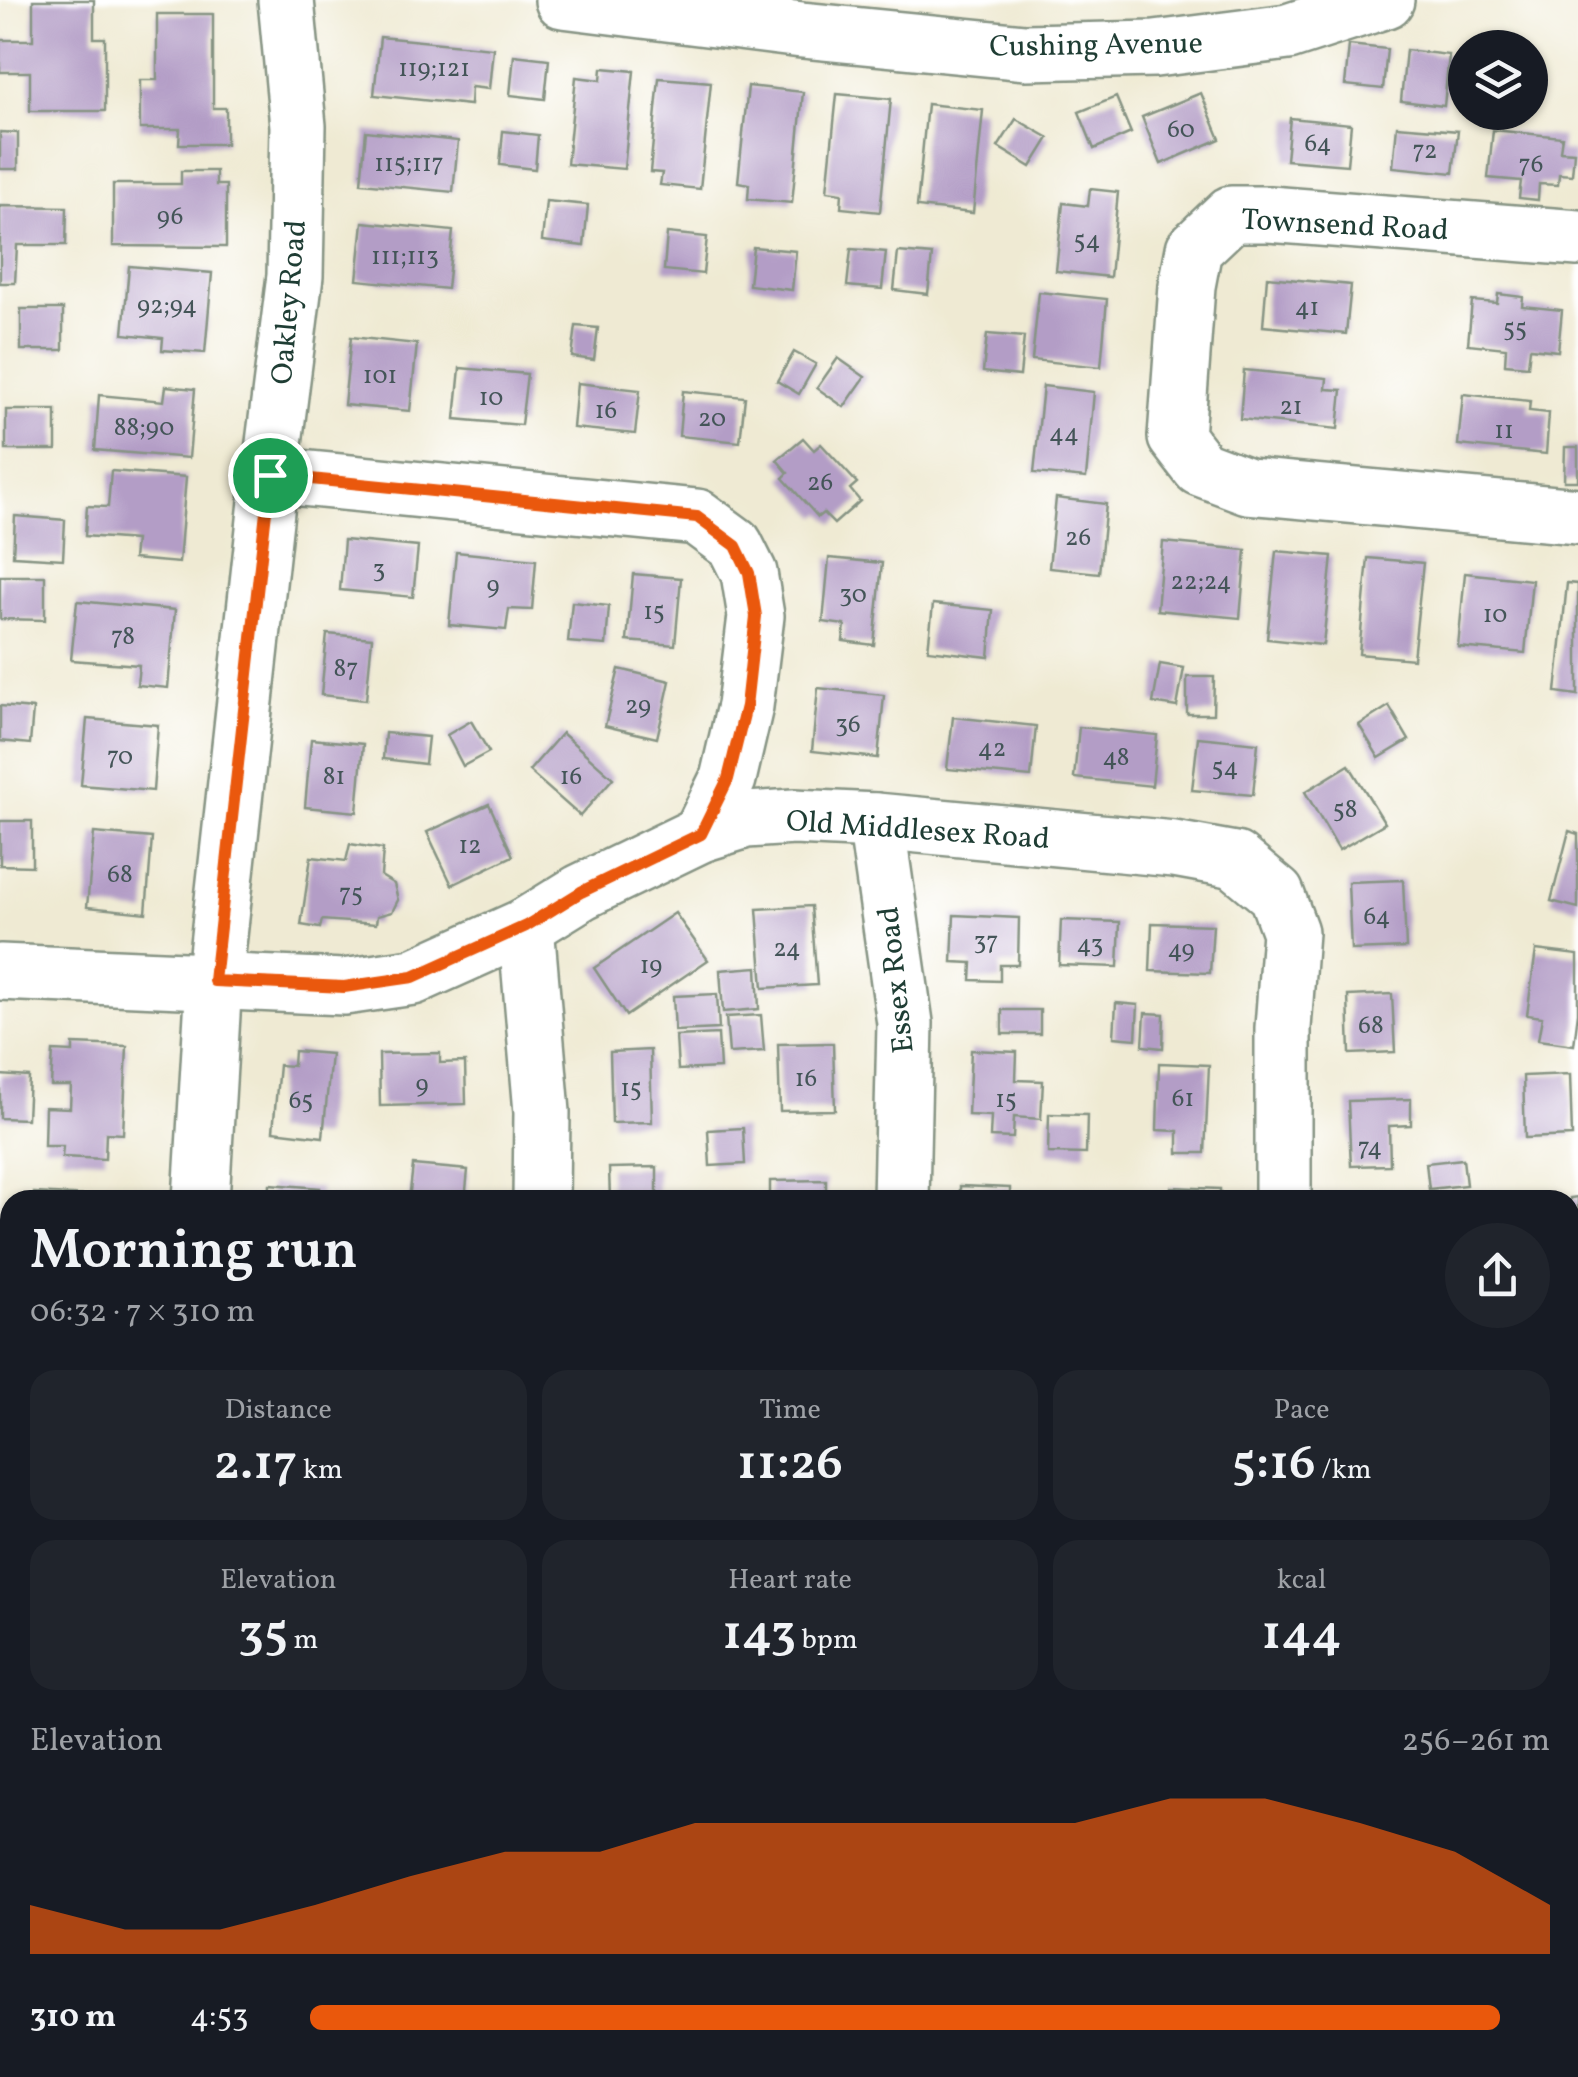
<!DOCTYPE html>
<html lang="en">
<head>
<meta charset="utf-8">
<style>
	:root { --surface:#171b24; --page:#20242c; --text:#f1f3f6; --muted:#9ea1a6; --accent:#ea580c }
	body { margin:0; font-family:Vollkorn,serif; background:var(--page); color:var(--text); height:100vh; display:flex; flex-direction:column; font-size:38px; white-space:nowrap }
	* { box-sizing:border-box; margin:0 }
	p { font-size:32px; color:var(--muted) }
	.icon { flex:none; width:55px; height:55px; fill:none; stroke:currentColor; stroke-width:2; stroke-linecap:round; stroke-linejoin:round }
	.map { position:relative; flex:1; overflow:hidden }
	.drawer { position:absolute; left:0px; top:1190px; width:1580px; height:888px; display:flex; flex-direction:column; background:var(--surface); border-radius:30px 30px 0 0; box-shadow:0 2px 8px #0004 }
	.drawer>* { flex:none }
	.fabs { position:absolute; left:1448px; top:30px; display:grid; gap:20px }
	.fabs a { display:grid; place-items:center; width:100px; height:100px; border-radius:50%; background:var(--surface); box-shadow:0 2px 8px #0004; font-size:50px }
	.pin { position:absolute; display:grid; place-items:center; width:85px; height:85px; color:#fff; margin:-42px; border:5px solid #fff; border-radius:50%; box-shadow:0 2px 10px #0007 }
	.round { display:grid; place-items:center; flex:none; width:105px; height:105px; border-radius:52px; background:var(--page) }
	.headline { display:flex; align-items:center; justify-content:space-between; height:170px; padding:0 30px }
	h1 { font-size:55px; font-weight:600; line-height:75px }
	.figures { display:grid; grid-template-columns:repeat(3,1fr); gap:15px; height:170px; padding:10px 30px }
	.figures div { display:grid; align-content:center; border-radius:25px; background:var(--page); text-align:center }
	.figures b { font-size:50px; font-weight:600 }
	.figures small { font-size:28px; font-weight:400 }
	.figures p { font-size:28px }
	.chart { height:280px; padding:20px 30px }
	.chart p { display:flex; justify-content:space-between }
	.chart svg { width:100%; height:180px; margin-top:10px; fill:var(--accent); opacity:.7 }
	ul { padding:0 30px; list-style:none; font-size:32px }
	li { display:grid; grid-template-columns:160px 120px 1fr; align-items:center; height:75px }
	li i { height:25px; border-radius:12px; background:var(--accent) }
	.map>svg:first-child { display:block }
	.building { fill:#b39dc6 }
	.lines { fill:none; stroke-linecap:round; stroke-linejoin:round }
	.minor-casing { stroke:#879484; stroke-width:60 }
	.minor { stroke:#fff; stroke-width:55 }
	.route-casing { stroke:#fff; stroke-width:20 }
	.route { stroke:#ea580c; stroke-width:12 }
	.labels { text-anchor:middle; stroke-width:9; stroke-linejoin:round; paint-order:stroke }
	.number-label { font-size:25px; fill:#445558 }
	.street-label { font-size:30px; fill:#1f3d34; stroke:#fff }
</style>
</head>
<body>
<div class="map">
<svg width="1578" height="2077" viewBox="0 0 1578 2077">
	<rect width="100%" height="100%" fill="#fff"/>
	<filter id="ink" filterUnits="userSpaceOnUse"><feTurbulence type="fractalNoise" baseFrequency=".01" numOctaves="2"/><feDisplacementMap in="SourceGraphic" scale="20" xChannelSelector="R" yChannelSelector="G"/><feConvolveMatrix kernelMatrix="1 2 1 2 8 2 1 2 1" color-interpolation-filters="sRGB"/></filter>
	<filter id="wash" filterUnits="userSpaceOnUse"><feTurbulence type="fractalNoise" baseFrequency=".0048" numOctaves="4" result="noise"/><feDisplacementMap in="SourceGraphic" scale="40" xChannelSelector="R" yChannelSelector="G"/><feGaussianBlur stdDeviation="2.25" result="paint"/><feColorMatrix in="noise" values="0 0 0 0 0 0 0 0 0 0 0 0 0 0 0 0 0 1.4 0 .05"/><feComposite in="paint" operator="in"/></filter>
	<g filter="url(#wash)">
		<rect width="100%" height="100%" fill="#efead3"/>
		<g id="blocks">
			<g class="building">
				<polygon points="33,0 94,0 94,38 105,38 105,111 30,111 30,72 0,72 0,40 33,40"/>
				<polygon points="157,14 213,14 213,108 226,108 226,144 179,144 180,129 140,129 140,80 157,80"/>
				<polygon points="380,37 493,48 489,89 471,87 470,105 374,95"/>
				<polygon points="1349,45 1387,49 1383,89 1345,85"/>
				<polygon points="1406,50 1449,55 1444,106 1401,101"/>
				<polygon points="514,55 549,59 545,99 510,95"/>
				<polygon points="602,68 634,71 624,169 567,164 576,77 601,80"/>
				<polygon points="659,78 711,82 700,189 660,185 662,173 650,172"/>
				<polygon points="748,86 803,92 792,203 748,199 749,184 738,182"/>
				<polygon points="1201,93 1220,139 1161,164 1142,117"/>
				<polygon points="837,94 891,99 880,212 841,208 842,193 827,191"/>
				<polygon points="1116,97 1131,133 1094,149 1079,112"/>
				<polygon points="927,104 983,110 973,213 917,207"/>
				<polygon points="1290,118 1351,124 1347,165 1286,160"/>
				<polygon points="1016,119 1049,138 1031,167 998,147"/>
				<polygon points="1397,126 1458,131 1453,173 1393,167"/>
				<polygon points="1493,130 1562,137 1560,151 1574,152 1572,175 1559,174 1558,185 1539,184 1538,200 1519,198 1521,181 1488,178"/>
				<polygon points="366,131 458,141 453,192 361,183"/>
				<polygon points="503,131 538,135 535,169 500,165"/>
				<polygon points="0,132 18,133 18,169 0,169"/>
				<polygon points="181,171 216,171 216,185 226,185 226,247 113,246 113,184 181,184"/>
				<polygon points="1090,189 1118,192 1110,277 1056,271 1063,203 1088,206"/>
				<polygon points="546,201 588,205 584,246 542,241"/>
				<polygon points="0,206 67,207 66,245 17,245 15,283 0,283"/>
				<polygon points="363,222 453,231 447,289 357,280"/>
				<polygon points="667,233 707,237 703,274 664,270"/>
				<polygon points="753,247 796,251 792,290 749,285"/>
				<polygon points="851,249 886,252 882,289 847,286"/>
				<polygon points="898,252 932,255 928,294 894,290"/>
				<polygon points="129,266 212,273 205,353 162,350 163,338 123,334"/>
				<polygon points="1267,277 1351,285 1346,334 1263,326"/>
				<polygon points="1039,292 1107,299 1101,367 1032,360"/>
				<polygon points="1498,294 1523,297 1522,306 1562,310 1558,351 1530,348 1528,366 1505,364 1506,348 1468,344 1472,301 1497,303"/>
				<rect x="21" y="309" width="42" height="41"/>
				<polygon points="576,326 598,328 594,360 572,357"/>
				<polygon points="987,334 1024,337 1020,376 983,372"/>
				<polygon points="351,337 417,344 410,411 344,405"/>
				<polygon points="794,352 816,364 799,394 777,381"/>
				<polygon points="838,358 865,377 844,407 817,388"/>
				<polygon points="460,368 527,374 521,425 455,419"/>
				<polygon points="1244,370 1327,378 1326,389 1342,390 1338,429 1240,419"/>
				<polygon points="577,383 640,390 635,434 573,428"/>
				<polygon points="166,386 195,389 189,458 95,450 99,395 164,401"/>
				<polygon points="1043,386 1094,392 1086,478 1034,473"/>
				<polygon points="683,391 745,397 740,442 679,436"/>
				<polygon points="1463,394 1530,401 1529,411 1549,413 1546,454 1458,445"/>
				<rect x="6" y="410" width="50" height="40"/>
				<polygon points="803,438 814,450 821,444 857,483 850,489 860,501 834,524 823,513 818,517 783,478 788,473 777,460"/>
				<polygon points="1565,447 1578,447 1578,481 1564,481"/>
				<polygon points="111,471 186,477 179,563 133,559 135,540 85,536 87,506 108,507"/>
				<polygon points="1056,498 1106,504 1099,573 1049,568"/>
				<polygon points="15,516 65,520 63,559 13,556"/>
				<polygon points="344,540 418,547 413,597 340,590"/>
				<polygon points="1163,542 1246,550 1240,618 1157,610"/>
				<polygon points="1276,551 1332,556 1323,645 1267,639"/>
				<polygon points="456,552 536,560 532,610 509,609 506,630 449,625"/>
				<polygon points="829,558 882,563 874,645 843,641 845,625 823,622"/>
				<polygon points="1368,558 1423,563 1413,659 1359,654"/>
				<polygon points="1465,573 1532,580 1525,653 1458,647"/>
				<polygon points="633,574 681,578 675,645 627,641"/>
				<polygon points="0,576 45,576 45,620 0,619"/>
				<polygon points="1567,583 1578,584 1578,695 1556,692"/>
				<polygon points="77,601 175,610 168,688 137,685 139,665 71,660"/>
				<polygon points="572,602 609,606 606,645 568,642"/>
				<polygon points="933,604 993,610 989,657 928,650"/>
				<polygon points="327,634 372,638 366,700 321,695"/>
				<polygon points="1160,664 1184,668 1177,707 1153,703"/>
				<polygon points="619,669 670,681 657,738 605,726"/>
				<polygon points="1187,677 1214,677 1213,714 1187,714"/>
				<polygon points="818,688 884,695 878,758 812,751"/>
				<polygon points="0,706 33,709 30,744 0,741"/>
				<polygon points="1389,706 1409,740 1379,758 1359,725"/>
				<polygon points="953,717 1036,726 1031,777 947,769"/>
				<polygon points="87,719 158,725 153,791 81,785"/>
				<polygon points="471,721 489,752 463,766 447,735"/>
				<polygon points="1079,727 1157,735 1152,786 1074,778"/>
				<polygon points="385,733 428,737 425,764 383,759"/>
				<polygon points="562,733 613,778 580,816 529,771"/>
				<polygon points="1198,737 1258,743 1253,795 1192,790"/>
				<polygon points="311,739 363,744 357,812 305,807"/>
				<polygon points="1349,765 1385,823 1339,850 1305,792"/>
				<polygon points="489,804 513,856 452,885 427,832"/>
				<polygon points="0,821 32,821 32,866 0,865"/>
				<polygon points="1569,831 1578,834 1578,908 1551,901"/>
				<polygon points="94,833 152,838 146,913 87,907"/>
				<polygon points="350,844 383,849 381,876 394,884 398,900 392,912 377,916 376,924 322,920 320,928 301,925 311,857 346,861"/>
				<polygon points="1403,880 1406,948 1351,950 1348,882"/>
				<polygon points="811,906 817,985 763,988 757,909"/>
				<polygon points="675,913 708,960 626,1016 594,968"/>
				<polygon points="954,915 1019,918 1018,965 1000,965 1000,981 971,980 972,963 952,962"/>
				<polygon points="1061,920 1120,922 1118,967 1059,965"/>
				<polygon points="1152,923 1213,925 1210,973 1150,971"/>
				<polygon points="1536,950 1578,955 1578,1013 1574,1045 1538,1040 1542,1017 1527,1015"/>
				<polygon points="757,967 759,1009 723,1012 720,970"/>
				<polygon points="717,994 719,1029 675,1031 673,996"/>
				<polygon points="1392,994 1395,1052 1350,1054 1348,996"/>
				<polygon points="1116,1003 1138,1005 1136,1039 1114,1037"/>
				<rect x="1002" y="1010" width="38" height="24"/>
				<polygon points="1145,1013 1164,1014 1163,1048 1143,1046"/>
				<polygon points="761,1015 764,1051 729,1053 726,1017"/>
				<polygon points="718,1034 720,1068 678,1070 676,1036"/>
				<polygon points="833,1043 835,1110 780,1111 778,1044"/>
				<polygon points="73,1044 127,1046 123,1134 106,1133 105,1159 62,1157 63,1146 44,1146 45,1107 70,1108 71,1086 51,1086 53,1051 73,1052"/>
				<polygon points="650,1050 652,1122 612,1123 610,1052"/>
				<polygon points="971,1050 1017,1052 1016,1080 1043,1081 1041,1119 1014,1117 1013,1138 990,1137 991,1116 968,1115"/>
				<polygon points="294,1051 331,1054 323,1137 273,1131 279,1065 293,1066"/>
				<polygon points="440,1053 440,1063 465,1062 466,1104 380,1106 379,1054"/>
				<polygon points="1159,1063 1209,1065 1205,1153 1178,1153 1178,1131 1157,1130"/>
				<polygon points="1570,1074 1572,1136 1525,1138 1523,1076"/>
				<polygon points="0,1075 29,1077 27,1119 0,1118"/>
				<polygon points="1411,1099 1411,1125 1389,1126 1390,1165 1351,1166 1348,1101"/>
				<polygon points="1049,1114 1087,1115 1086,1154 1048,1153"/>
				<polygon points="743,1128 745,1164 710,1166 708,1130"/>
				<polygon points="1463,1159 1466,1185 1429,1189 1426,1163"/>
				<polygon points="413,1165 468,1170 465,1200 409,1200"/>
				<polygon points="657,1167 657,1200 610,1200 609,1168"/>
				<polygon points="826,1180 826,1200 770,1200 770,1181"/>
				<polygon points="270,1184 320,1188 318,1200 269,1200"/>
				<polygon points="960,1186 1010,1188 1010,1200 960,1200"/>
				<polygon points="1171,1187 1220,1189 1220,1200 1171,1200"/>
				<polygon points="34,1193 107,1197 107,1200 34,1200"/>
				<polygon points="1578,1197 1578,1288 1570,1288 1570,1198"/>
				<polygon points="0,1293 10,1293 10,1331 0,1330"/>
				<polygon points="1570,1305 1578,1305 1578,1399 1570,1400"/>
				<polygon points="10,1390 10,1426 0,1427 0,1391"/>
				<polygon points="10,1448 10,1557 0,1557 0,1449"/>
				<rect x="1570" y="1509" width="8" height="84"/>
				<polygon points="9,1617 10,1651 0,1651 0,1618"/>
				<polygon points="1578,1637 1578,1702 1570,1697 1570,1649"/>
				<polygon points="10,1722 10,1763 0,1764 0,1724"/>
				<polygon points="68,2068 103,2068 88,2077 74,2077"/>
				<polygon points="203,2068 204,2077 155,2077 155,2075"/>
				<polygon points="469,2068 631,2068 631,2077 468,2077"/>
				<polygon points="689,2068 774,2068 773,2077 688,2077"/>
				<polygon points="847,2068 912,2068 911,2077 846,2077"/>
				<polygon points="934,2068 998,2068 997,2077 933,2077"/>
				<polygon points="1337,2068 1378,2068 1378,2075 1337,2071"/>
			</g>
		</g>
	</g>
	<g filter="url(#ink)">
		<use href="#blocks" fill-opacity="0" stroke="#879484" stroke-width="2.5"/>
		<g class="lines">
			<g class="minor-casing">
				<g id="minor">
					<polyline points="563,0 802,30 1025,52 1155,49 1288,32 1386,0"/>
					<polyline points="1578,238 1269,214 1231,214 1194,249 1187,286 1176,437 1200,468 1248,486 1578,516"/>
					<polyline points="270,475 697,517 735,545 749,573 756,616 745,706 728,779 701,834"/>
					<polyline points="876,821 905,1023 901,1200"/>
					<polyline points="526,926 542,1112 541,1200"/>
					<polyline points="0,972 344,987 413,977 526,926 581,892 701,834 746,820 794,817 876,821 1174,849 1235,860 1276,894 1290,932 1283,1028 1283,1200"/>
					<polyline points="201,1200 214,981 270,475 295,276 298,126 286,0"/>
					<polyline points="1570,1445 1578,1445"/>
					<polyline points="1570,1791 1578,1789"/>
					<polyline points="404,2068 405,2077"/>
				</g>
			</g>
			<use href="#minor" class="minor"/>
		</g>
	</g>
	<g class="lines" filter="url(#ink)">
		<g class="route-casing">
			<polygon id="route" points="270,475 697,517 736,546 749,573 756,616 746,706 728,779 701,834 581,892 526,926 413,977 344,987 214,981"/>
		</g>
		<use href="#route" class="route"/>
	</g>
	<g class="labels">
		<g class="number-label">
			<text x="434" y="76">119;121</text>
			<text x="1181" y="137">60</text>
			<text x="1318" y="151">64</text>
			<text x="1425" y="158">72</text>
			<text x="409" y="171">115;117</text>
			<text x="1531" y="172">76</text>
			<text x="170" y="224">96</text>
			<text x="1087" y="248">54</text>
			<text x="405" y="264">111;113</text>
			<text x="167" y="313">92;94</text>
			<text x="1307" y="315">41</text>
			<text x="1515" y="336">55</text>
			<text x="380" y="383">101</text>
			<text x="491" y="405">10</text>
			<text x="1291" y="414">21</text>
			<text x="606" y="418">16</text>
			<text x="712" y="426">20</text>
			<text x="144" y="435">88;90</text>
			<text x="1504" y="438">11</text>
			<text x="1064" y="441">44</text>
			<text x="820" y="490">26</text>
			<text x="1078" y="545">26</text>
			<text x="379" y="577">3</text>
			<text x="1201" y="589">22;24</text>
			<text x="493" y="593">9</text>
			<text x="853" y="602">30</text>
			<text x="654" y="619">15</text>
			<text x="1495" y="622">10</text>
			<text x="123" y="644">78</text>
			<text x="346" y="676">87</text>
			<text x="638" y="713">29</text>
			<text x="848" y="732">36</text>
			<text x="992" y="756">42</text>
			<text x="120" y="764">70</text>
			<text x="1116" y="765">48</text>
			<text x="1225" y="775">54</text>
			<text x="334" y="784">81</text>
			<text x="571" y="784">16</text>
			<text x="1345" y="817">58</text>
			<text x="470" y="853">12</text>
			<text x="120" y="882">68</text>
			<text x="351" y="901">75</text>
			<text x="1377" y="924">64</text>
			<text x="986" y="949">37</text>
			<text x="1090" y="952">43</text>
			<text x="787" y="956">24</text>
			<text x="1181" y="957">49</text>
			<text x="651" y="973">19</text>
			<text x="1371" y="1033">68</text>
			<text x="806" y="1086">16</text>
			<text x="422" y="1092">9</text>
			<text x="631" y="1096">15</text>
			<text x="1183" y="1106">61</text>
			<text x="1006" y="1107">15</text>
			<text x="301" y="1108">65</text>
			<text x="1370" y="1155">74</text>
		</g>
		<g class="street-label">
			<text transform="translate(1096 44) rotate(-1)" y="10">Cushing Avenue</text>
			<text transform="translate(1345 224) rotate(3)" y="10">Townsend Road</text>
			<text transform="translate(288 302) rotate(-85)" y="10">Oakley Road</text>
			<text transform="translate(918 829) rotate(4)" y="10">Old Middlesex Road</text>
			<text transform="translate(895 980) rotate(-96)" y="10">Essex Road</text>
		</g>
	</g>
</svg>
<div class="fabs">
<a><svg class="icon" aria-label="layers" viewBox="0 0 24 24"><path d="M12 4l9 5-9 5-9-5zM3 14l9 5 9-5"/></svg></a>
</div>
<div class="pin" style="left:270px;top:475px;background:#1e9e55"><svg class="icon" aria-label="arrive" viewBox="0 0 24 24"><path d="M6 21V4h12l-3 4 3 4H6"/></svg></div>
<section class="drawer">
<div class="headline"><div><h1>Morning run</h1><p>06:32 · 7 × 310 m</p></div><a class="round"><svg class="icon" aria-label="share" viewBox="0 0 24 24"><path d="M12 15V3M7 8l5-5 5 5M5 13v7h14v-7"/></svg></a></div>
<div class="figures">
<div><p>Distance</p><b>2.17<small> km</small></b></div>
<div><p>Time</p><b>11:26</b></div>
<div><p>Pace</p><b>5:16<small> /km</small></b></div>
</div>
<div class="figures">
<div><p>Elevation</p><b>35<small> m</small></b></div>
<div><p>Heart rate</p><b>143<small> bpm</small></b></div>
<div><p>kcal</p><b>144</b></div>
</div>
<div class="chart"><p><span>Elevation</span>256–261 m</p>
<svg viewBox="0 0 160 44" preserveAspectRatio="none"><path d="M0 44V32L10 38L20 38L30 32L40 25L50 19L60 19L70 12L80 12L90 12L100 12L110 12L120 6L130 6L140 12L150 19L160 32V44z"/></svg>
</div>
<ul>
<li><b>310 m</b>4:53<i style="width:96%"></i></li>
</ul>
</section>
</div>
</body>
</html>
